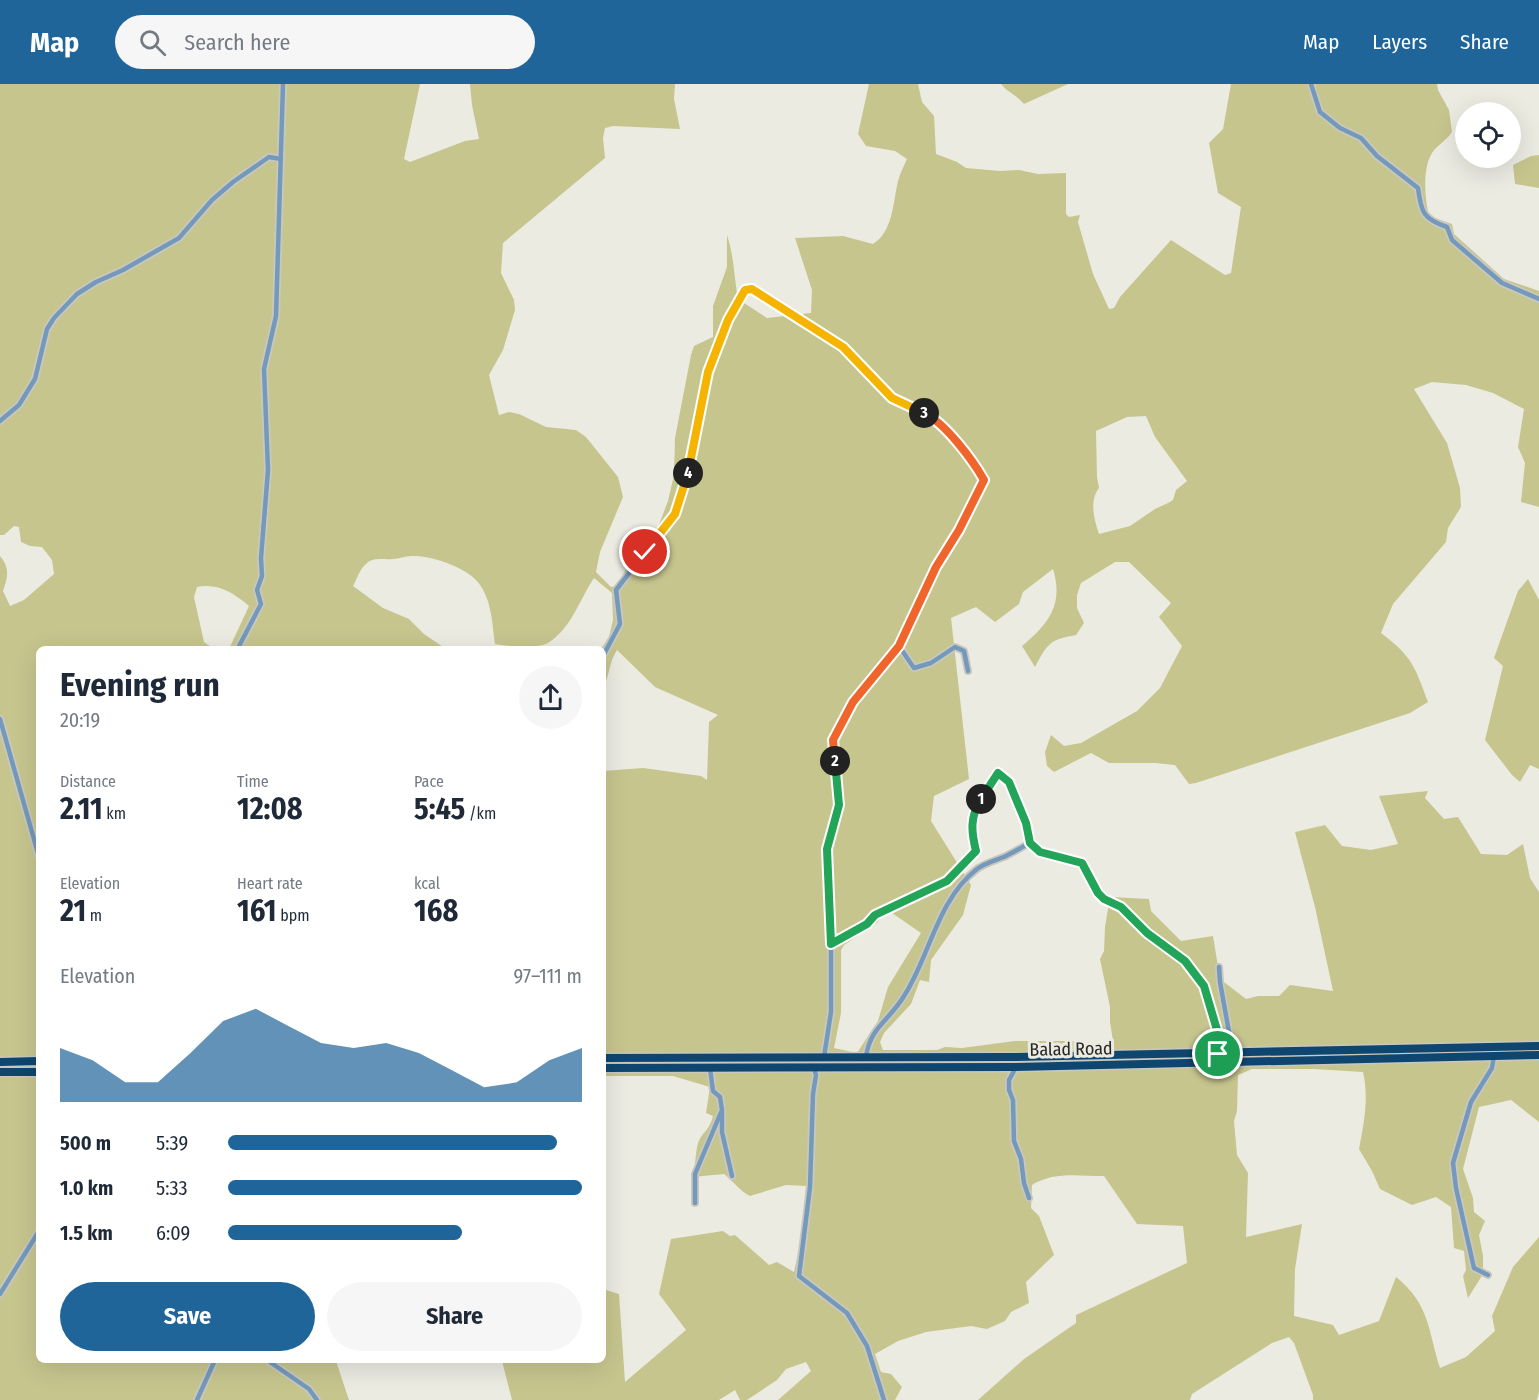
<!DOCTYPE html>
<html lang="en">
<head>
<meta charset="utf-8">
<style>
	:root { --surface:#fff; --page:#f6f6f7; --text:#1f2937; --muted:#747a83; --accent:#20659a }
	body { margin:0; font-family:"Fira Sans Condensed",sans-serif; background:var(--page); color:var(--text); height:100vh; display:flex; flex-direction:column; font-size:22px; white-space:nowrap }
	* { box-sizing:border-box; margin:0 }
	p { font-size:20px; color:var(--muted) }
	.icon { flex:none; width:33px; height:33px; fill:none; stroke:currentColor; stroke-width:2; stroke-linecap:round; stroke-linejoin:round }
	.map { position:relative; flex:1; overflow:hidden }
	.drawer { position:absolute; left:36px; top:562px; width:570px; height:717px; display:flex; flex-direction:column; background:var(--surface); border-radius:9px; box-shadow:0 6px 24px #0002 }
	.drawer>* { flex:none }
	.tools { position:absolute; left:1455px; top:18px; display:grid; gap:12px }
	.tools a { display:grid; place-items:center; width:66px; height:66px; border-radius:50%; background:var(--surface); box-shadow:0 6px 24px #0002; font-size:30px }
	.pin { position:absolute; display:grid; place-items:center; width:51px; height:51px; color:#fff; margin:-26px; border:3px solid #fff; border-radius:50%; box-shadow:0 2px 6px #0007 }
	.km { position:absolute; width:30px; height:30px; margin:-15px; border-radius:50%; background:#222; color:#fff; font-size:16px; line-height:30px; text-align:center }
	.round { display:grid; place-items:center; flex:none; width:63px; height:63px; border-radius:32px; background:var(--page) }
	.summary { display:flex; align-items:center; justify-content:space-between; height:102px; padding:0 24px }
	h1 { font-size:33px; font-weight:700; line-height:45px }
	.figures { display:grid; grid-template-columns:repeat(3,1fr); gap:9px; height:102px; padding:6px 24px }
	.figures div { display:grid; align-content:center }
	.figures b { font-size:30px; font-weight:700 }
	.figures small { font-size:16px; font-weight:400 }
	.figures p { font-size:16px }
	.chart { height:168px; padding:12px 24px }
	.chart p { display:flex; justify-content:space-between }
	.chart svg { width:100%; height:108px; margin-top:6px; fill:var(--accent); opacity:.7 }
	.action { display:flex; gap:12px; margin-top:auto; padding:12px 24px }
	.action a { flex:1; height:69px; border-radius:36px; background:var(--accent); color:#fff; font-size:24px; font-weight:700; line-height:69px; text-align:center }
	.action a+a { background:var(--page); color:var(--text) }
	ul { padding:0 24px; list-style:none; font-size:20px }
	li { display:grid; grid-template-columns:96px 72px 1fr; align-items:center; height:45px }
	li i { height:15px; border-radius:8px; background:var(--accent) }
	header { display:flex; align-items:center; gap:36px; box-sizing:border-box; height:84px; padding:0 30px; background:var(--accent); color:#fff }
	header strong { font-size:28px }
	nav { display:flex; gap:33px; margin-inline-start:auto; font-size:21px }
	.search { width:420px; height:54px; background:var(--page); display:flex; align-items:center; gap:15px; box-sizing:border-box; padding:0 21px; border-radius:33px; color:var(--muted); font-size:22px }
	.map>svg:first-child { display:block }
	.green { fill:#c7c58e; fill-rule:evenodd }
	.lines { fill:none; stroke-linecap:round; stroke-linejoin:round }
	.minor-casing { stroke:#c8c8c0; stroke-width:8 }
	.trunk-casing { stroke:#c8c8c0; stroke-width:11 }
	.minor { stroke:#7599ba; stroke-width:4.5 }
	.trunk { stroke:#0e4670; stroke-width:8 }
	.split-1-casing { stroke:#fff; stroke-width:12 }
	.split-2-casing { stroke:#fff; stroke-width:12 }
	.split-3-casing { stroke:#fff; stroke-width:12 }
	.split-4-casing { stroke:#fff; stroke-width:12 }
	.split-5-casing { stroke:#fff; stroke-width:12 }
	.split-1 { stroke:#22a559; stroke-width:8 }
	.split-2 { stroke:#22a559; stroke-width:8 }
	.split-3 { stroke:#f0652b; stroke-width:8 }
	.split-4 { stroke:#f5b400; stroke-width:8 }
	.split-5 { stroke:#f5b400; stroke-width:8 }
	.labels { text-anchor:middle; stroke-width:6; stroke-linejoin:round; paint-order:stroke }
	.street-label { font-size:18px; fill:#282825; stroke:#ebebe2 }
</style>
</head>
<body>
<header>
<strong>Map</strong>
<div class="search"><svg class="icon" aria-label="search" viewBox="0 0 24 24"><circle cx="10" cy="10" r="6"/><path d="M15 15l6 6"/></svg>Search here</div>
<nav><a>Map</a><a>Layers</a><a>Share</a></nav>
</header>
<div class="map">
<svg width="1539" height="1316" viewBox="0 0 1539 1316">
	<rect width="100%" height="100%" fill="#ebebe2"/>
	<g class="green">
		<path d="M0,0h420l-16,75 6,3 55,-21 14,-2 -7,-34 -2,-21h205l-1,15 6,30 -67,-3 -8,2 -2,10 2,20 -102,85 -2,30 13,27 1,10 -12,40 -14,25 10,40 10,-3 10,2 27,13 30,3 10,7 32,40 5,20 -23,55 -4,20 15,15 6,-1 17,-32 23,-24 11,-29 6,-26 1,-37 16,-83 3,-9 19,-9v-31l14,-39v-32c7,21 7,42 11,64l29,19 44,-5 1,-23 -17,-52 48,-2 30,8c20,-12 20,-42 25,-63 2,-8 6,-15 9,-22l-12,-8 -29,-5 -8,-12 11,-50h49l4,18 12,14 2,38 21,8 9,6 34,3 19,-1 19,4 28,-1v41l3,3 11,-2 -2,7 15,52 16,35 5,-1 6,-11 51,-57 54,35 6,-2 10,-66 -23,-14 -9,-50 14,-14 8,-45h206l1,6 11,20 3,22c-5,8 -16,14 -20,21 -10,16 -7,46 -3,63l23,8 2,10 50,45 35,12v216l-18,-5 4,-39 -7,-16 6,-38 -31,-16 -27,-8 -34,-3 -18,7 33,54 13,45 1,19 -13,21 -2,14 -53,62 -12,29c31,23 34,34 47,69l-18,11 -214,70 -7,1 -14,-19 -20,-2h-46l-18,-10 -37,19 -7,-6 -2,-14 6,-17 13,11 17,-3 56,-32 23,-23 22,-42 -23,-29 12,-14 -42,-41h-14l-34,21 -4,12v13l7,15 -8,12c-27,5 -28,8 -41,32l-13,-21c26,-22 42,-41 31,-77l-30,23 -4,12 -24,18 -19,-15 -25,11 18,161 -35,17 -3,25 40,64 -8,30 -32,45 -2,22 -9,-2 -9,24 -27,29 -4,9 3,8h54l8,-3 17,1 53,-7h64l20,5 14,-5 -3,-19v-15l-10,-48 4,-8 1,-24 5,-30 39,2 2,12 30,30 32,-5 7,43 26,20 12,-3h21l11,-11 43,6 -18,-84 -20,-75 30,-7 17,21 29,4 27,-6 -19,-48 49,-5 -3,7 19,21 14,-2 23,37 26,1 16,-11 7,34 9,14v230l-28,-22 -32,7 -16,62 10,29 1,14 11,9 -6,14 4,21v18l-15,24 -5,-22 3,-6 -2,-19 -10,-3 -3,-41 -15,-10 -24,8 -32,-16 -8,-18 -13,-22c5,-26 10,-51 4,-77l-49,-3h-62l-14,6 -1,36 -3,10 3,34 11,18 -2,64 56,-13 -7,45 -1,47 39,9 6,10 40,-14 17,-44c34,27 32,54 44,91l26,-11 29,-26 -3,-15 21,-49 26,-30v155l-2,8h-224v-5l-19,-52 -5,-6 -17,6 -80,51 -2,6h-212l46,-41 52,-36v-8l111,-52 -4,-37 -46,-2 -33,-48c-24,0 -51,-5 -72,9l-1,23 8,8 15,39 -28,27 3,21 -18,9 -6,9 -18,8 -16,-3 -45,6 -28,9 -23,13 6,18 10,2 11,13 -7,13h-117l33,-29 -5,-9 -20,7 -9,11 -30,20h-7l-5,-10 -16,10h-207l-10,-39 101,-1v-71l16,5 6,88 61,-52 -27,-36 12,-55 52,-8 7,5 5,-1 34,30 8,-3 17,10 8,-37 4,-49 -20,-1 -36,11c-10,-5 -17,-15 -26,-22l-32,3c4,-11 3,-23 6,-34 4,-11 12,-13 15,-27l-7,-3 4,-26 -37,-11h-70v-305l40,-3 58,8 6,4 2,-58 9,-7 -63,-28 -38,-37c-9,14 -7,27 -14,37v-37l-2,-1 8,-12 4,-17 -1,-27 -18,-15c-14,21 -22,48 -43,63 -11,9 -42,5 -56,3 -3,-21 -3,-48 -20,-65 -13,-13 -46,-24 -64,-23 -6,0 -12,3 -18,3 -9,1 -19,-2 -26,4 -7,5 -10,16 -14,23l30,22 26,11 15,15 22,15h-217l20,-43c-16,-13 -30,-23 -52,-19l-3,10 10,45 10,7 -175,1v710l297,1 13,39h-349v-844c10,12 8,21 3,35l7,15 14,-6 30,-26 -2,-14 -10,-13 -12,-1 -9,-4 -2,-15 -5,-1 -10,9h-4zM1146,332l9,21 32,44 -11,9 -3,10 -5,3 -13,6 -25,17 -31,8c-5,-15 -10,-33 0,-46l-2,-11 -1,-46 31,-14zM892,829l29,20 -33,54 -10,34 -21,32 -23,-5 7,-35v-63l3,-5 33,-22 5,-7z"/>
		<path d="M1001,0h67l-44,20c-7,-9 -17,-12 -23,-20z"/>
		<polygon points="1539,71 1539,104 1515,100 1513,81 1531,72"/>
		<polygon points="1528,495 1539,516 1539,685 1530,681 1520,698 1512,691 1485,656 1503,582 1494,574 1518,507"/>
	</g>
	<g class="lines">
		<g class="minor-casing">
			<g id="minor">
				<path d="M1311,0l9,28 20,16 21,10 16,18 41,32c3,24 5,31 29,39l5,13 50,43 37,16"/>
				<polyline points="0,337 19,321 35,295 47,245 54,234 77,210 96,198 123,186 179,154 212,116 233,98 269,73 281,75"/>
				<polyline points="899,562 914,584 931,579 955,563 964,567 968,587"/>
				<polyline points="237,566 261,520 257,506 262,492 261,474 268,386 264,285 276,232 283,0"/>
				<polyline points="603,572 620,540 616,506 675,430 689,386 708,288 728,236 745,206 752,205 843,263 892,314 933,333 973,376 984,396 959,446 936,483 899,562 853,618 833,656 839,721 827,765 831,860 831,928 824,973"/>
				<polyline points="0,635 39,773"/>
				<path d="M831,860l36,-20 8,-9 72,-34 29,-30 -5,-21 6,-25 21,-32c21,17 25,45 32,70"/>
				<path d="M866,973c4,-30 23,-36 38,-61 26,-40 33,-96 73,-127 8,-6 20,-9 29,-13 8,-4 16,-9 24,-13l10,9 42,11 16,30 6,6 17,8 26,26 38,28 19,25 15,54"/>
				<polyline points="1217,979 1219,956 1229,948 1220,898 1219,883"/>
				<polyline points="1014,983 1014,987 1009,996 1009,1006 1013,1016 1014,1057 1021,1075 1024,1099 1029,1114"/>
				<polyline points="814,984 816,991 813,1010 810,1103 799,1192 847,1229 867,1262 884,1316"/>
				<polyline points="722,1028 722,1048 732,1092"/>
				<polyline points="695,1119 695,1090 722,1026 720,1013 713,1007 710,984"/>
				<polyline points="1488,1191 1474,1184 1456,1104 1453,1079 1471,1018 1492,984 1494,972"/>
				<polyline points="0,1210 39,1147"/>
				<polyline points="267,1276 309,1305 317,1316"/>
				<polyline points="197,1316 215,1276"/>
			</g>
		</g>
		<g class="trunk-casing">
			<g id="trunk">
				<polyline points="603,974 1013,973 1539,962"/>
				<polyline points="0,978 39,977"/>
				<polyline points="603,984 1014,983 1539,971"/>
				<polyline points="0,988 39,988"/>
			</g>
		</g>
		<use href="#minor" class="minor"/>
		<use href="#trunk" class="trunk"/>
	</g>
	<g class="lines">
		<g class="split-1-casing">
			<polyline id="split-1" points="981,715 998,689 1009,698 1026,739 1030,759 1040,768 1082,779 1098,809 1104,815 1121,823 1147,849 1185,877 1204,902 1220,956 1218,970"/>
		</g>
		<g class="split-2-casing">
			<path id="split-2" d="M835,677l4,44 -12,44 4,95 36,-20 8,-9 72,-34 29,-30c-5,-20 -6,-34 5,-52"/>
		</g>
		<g class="split-3-casing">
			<path id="split-3" d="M835,677l-2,-21 20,-38 46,-56 37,-79 23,-37 25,-50c-12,-21 -39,-57 -60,-67"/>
		</g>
		<g class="split-4-casing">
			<polyline id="split-4" points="688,389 708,288 728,236 745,206 752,205 843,263 892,314 924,329"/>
		</g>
		<g class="split-5-casing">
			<polyline id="split-5" points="645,468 675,430 688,389"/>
		</g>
		<use href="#split-1" class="split-1"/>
		<use href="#split-2" class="split-2"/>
		<use href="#split-3" class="split-3"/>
		<use href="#split-4" class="split-4"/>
		<use href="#split-5" class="split-5"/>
	</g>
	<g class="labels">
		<g class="street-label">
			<text transform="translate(1071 965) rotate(-1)" y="6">Balad Road</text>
		</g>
	</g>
</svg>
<div class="tools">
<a><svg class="icon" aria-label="locate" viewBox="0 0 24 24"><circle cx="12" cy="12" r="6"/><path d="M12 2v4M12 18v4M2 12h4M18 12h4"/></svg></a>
</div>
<div class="pin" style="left:1218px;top:970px;background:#1e9e55"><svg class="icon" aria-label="arrive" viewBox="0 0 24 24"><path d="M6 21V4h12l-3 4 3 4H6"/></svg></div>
<div class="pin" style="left:645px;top:468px;background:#d93025"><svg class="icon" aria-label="check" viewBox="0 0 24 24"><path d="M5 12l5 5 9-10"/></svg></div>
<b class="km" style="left:981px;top:715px">1</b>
<b class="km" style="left:835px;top:677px">2</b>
<b class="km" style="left:924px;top:329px">3</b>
<b class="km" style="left:688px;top:389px">4</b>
<section class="drawer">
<div class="summary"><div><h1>Evening run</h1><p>20:19</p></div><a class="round"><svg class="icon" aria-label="share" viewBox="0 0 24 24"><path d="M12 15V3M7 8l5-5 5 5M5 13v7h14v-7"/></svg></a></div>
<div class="figures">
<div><p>Distance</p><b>2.11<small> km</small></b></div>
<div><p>Time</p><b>12:08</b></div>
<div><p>Pace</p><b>5:45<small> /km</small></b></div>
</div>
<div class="figures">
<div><p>Elevation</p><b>21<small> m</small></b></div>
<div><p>Heart rate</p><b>161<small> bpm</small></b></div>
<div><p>kcal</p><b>168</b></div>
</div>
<div class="chart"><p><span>Elevation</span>97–111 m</p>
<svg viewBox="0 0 160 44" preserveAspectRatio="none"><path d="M0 44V22L10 27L20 36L30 36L40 24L50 11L60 6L70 13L80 20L90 22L100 20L110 24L120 31L130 38L140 36L150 27L160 22V44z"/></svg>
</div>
<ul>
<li><b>500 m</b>5:39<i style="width:93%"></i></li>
<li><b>1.0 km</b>5:33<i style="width:100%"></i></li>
<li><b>1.5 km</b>6:09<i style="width:66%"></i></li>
</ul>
<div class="action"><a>Save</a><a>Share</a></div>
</section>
</div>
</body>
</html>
